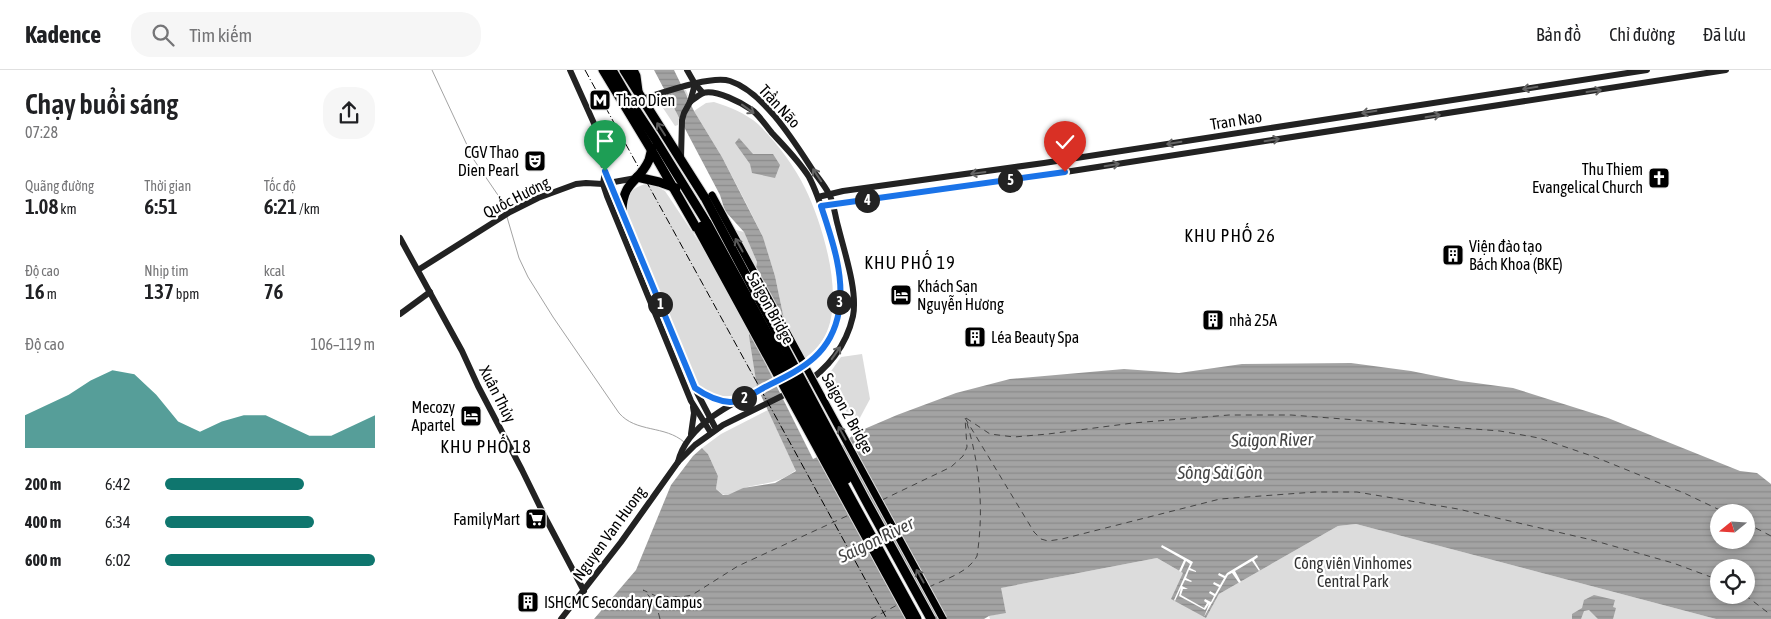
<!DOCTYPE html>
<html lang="vi">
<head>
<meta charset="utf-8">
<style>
	:root { --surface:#fff; --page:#f6f6f6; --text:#202124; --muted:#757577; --line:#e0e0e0; --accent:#0f766e }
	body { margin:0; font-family:"Asap Condensed",sans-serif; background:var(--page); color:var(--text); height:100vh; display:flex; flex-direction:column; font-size:19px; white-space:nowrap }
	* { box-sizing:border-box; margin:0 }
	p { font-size:16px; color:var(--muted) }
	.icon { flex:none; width:28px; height:28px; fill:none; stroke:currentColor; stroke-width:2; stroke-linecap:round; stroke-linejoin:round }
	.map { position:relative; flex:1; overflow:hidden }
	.details { display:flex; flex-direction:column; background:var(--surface); width:400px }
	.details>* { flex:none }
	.needle { width:32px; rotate:252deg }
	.controls { position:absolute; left:1310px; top:434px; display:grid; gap:10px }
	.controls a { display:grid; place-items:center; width:45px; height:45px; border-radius:50%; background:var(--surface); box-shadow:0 2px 8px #0003; font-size:25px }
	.pin { position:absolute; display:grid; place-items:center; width:42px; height:42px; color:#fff; margin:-51px -21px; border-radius:50% 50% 50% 0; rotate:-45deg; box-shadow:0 0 5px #0007 }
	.pin .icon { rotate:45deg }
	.km { position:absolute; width:25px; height:25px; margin:-12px; border-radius:50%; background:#222; color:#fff; font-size:14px; line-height:25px; text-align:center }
	.round { display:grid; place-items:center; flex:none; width:52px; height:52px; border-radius:20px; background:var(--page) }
	.summary { display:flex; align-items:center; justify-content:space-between; height:85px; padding:0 25px }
	h1 { font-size:28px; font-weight:600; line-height:38px }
	.figures { display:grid; grid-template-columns:repeat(3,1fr); gap:8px; height:85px; padding:5px 25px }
	.figures div { display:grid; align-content:center }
	.figures b { font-size:21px; font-weight:600 }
	.figures small { font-size:14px; font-weight:400 }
	.figures p { font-size:14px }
	.chart { height:140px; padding:10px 25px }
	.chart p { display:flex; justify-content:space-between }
	.chart svg { width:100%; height:90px; margin-top:5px; fill:var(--accent); opacity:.7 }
	ul { padding:0 25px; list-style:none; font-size:16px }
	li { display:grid; grid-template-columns:80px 60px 1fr; align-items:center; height:38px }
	li i { height:12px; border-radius:6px; background:var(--accent) }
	header { display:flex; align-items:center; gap:30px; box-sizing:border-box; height:70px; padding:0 25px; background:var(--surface); border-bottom:1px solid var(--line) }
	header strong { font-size:24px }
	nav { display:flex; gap:28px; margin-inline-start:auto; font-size:18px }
	.search { width:350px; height:45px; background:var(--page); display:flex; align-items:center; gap:12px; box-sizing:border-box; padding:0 18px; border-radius:20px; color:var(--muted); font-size:19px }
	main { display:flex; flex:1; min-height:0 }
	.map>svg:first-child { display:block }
	.green { fill:#dcdcdc }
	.water { fill:url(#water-rules); fill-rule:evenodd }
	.pier { fill:#fff }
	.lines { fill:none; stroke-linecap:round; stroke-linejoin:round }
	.stream { stroke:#a3a3a3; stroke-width:1 }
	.ferry { stroke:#444; stroke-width:1; stroke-dasharray:6 5; stroke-linecap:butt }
	.highway-casing { stroke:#dbdbdb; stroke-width:11 }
	.secondary { stroke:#222; stroke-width:6 }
	.highway { stroke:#000; stroke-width:9 }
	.rail { stroke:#000; stroke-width:1; stroke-dasharray:8 2.5 1 2.5; stroke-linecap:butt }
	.primary-bridge-casing { stroke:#dbdbdb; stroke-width:9; stroke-linecap:butt }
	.highway-bridge-casing { stroke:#dbdbdb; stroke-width:11; stroke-linecap:butt }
	.primary-bridge { stroke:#000; stroke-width:7 }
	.highway-bridge { stroke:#000; stroke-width:9 }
	.oneway { stroke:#646464 }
	.oneway2 { stroke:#595959 }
	.route-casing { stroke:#fff; stroke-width:10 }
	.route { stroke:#1a73e8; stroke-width:6 }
	.labels { text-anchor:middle; stroke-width:4.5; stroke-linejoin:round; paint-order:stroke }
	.poi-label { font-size:16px; fill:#000; stroke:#fff; text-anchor:start }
	.street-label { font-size:16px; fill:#000; stroke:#fff }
	.park-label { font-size:16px; fill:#333; stroke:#fff }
	.neighbourhood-label { font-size:18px; letter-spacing:1px; fill:#000; stroke:#fff }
	.water-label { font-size:18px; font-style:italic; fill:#444; stroke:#fff }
</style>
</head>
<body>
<header>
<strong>Kadence</strong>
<div class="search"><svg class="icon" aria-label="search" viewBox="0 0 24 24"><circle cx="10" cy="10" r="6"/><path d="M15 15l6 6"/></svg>Tìm kiếm</div>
<nav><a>Bản đồ</a><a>Chỉ đường</a><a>Đã lưu</a></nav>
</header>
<main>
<section class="details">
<div class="summary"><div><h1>Chạy buổi sáng</h1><p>07:28</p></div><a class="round"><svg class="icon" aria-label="share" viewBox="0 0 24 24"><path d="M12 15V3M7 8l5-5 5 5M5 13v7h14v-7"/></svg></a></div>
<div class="figures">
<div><p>Quãng đường</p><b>1.08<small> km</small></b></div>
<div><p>Thời gian</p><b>6:51</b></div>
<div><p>Tốc độ</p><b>6:21<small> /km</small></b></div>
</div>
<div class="figures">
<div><p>Độ cao</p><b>16<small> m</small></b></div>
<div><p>Nhịp tim</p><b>137<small> bpm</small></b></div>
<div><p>kcal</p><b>76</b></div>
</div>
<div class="chart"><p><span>Độ cao</span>106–119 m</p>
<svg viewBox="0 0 160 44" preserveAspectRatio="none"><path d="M0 44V28L10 23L20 18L30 11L40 6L50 8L60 18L70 31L80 36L90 31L100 28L110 28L120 33L130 38L140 38L150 33L160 28V44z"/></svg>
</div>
<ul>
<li><b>200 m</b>6:42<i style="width:66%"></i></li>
<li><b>400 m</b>6:34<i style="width:71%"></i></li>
<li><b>600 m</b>6:02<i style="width:100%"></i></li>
</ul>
</section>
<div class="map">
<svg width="1371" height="549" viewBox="0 0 1371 549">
	<defs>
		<pattern id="water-rules" width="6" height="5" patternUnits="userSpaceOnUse" patternTransform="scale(1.25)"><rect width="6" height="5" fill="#a3a3a3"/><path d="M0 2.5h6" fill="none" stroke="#8b8b8b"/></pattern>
	</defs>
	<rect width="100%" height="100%" fill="#fff"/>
	<g class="green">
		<polygon points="284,20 286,20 288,25 280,44 278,55 275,56 259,32 264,25"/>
		<path d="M314,32c16,5 31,11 44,22 17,16 37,43 47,64 18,37 40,109 20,148 -11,21 -33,30 -53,42l-5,-11 8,-28 9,-20 -9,-43 -12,-39 -17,-34 -24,-46 -28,-46 12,-8z"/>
		<path d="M247,114l7,1 11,6 38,57 33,-18 8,2 13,30 -5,28 2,72 3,25c-20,10 -45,16 -62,-3l-68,-163c1,-19 -2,-33 20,-37z"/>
		<polygon points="462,284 470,329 455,357 427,307 441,287"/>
		<path d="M368,340l28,60c-20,15 -30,12 -52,18 -6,2 -12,8 -18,7 -4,0 -7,-4 -10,-6l2,-13 -10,-22 -6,-6 19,-14z"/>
		<polygon points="956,454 1316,549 590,549 589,546 606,542 600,518 757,488 783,503 806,548 819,524 938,456"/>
	</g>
	<g class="water">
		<path d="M254,0h20l20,41 28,46 41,80 12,39 9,43 -9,20 -8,28 46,92 28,-13 14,-13 42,-18 59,-22 54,-14 114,-10 55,4 63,-9 109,-1 60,8 50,10 52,7 95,30 132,53 17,2 14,11v135h-55l-360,-95 -18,2 -119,68 -13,24 -35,-19 12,-26 -26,-15 -156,30 5,25 -17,3 -5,3h-390l42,-49 35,-85 22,-29 9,-8 6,6 10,22 -2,13 7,6h5l15,-7 32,-5 21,-12 -39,-84 -8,-51 3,-46 5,-28 -13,-30 -19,-21 -5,-16zM1319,442h27v28h-27zM1319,498h27v27h-27z"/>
		<polygon points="339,68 353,84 373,84 380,95 375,108 352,103 350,94 335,73"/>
		<polygon points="1194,525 1215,530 1213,537 1216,538 1213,549 1198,549 1189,540 1184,541 1181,549 1172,549 1172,544 1182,538 1184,530"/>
	</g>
	<g class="pier">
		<polygon points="433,377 527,549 508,549 418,384"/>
		<polygon points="762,475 793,492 790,498 796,501 796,502 789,500 786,508 792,511 791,512 785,510 782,516 788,519 783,519 781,525 804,538 807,533 804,531 805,529 811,532 814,526 809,523 810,521 815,524 819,517 813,514 814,512 820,515 824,508 818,505 819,503 825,506 827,503 857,485 858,487 854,490 860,500 859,501 852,491 835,501 841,512 839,513 832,503 828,505 804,547 809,534 805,540 779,526 781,518 775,531 774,530 790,494 786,491 781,502 779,501 784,490 761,477"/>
	</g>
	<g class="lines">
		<g class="stream">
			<polyline points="32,0 74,90 102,131 105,141"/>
			<path d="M107,147l12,41 9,19 25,40 66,96c17,20 46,12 65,29"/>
		</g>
		<g class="ferry">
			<polyline points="565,348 634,462 641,469 648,471 662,469 820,429 915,422 957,422 1058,439 1192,470 1273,493 1319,510"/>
			<polyline points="566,348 590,364 614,367 648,364 733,353 829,345 891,345 1100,361 1139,368 1195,387 1284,423 1324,442"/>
			<polyline points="482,430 551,397 563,386 567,377 565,348"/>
			<polyline points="1346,453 1371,466"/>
			<path d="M529,517c16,-8 39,-14 48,-31 7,-46 3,-89 -10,-133"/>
			<polyline points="1345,525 1371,545"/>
			<path d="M260,549c-3,-13 -7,-20 -17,-29l13,6 25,1 11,-2 46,-29 111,-51"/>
			<polyline points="471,549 499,534"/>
		</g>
		<g class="highway-casing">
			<g id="highway">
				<polyline points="203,0 255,86 297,159"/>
				<polyline points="212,0 230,31 255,69 307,153"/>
				<polyline points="224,0 305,128"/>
				<polyline points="233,0 236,6 238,21"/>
				<polyline points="237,107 259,112 276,118"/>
				<path d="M222,141c1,-31 17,-28 27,-51 1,-4 2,-8 3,-12"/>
			</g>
		</g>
		<g class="secondary">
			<polyline points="170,0 201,69 202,90 205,101 291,311 316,359"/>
			<polyline points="287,0 295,14 303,23"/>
			<path d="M242,29c20,-6 69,-24 88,-18 34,11 65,62 84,91 5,7 11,14 15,22 5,9 6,22 9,32 6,25 20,65 15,90 -7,31 -26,54 -53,71"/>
			<path d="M290,32c4,-3 9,-7 13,-9 13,-4 39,10 49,17 8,6 14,16 20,23 13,14 27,28 37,44 9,17 14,35 20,54 13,46 22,108 -28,137"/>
			<polyline points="281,88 282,50 284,43 290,32 295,14"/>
			<polyline points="205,101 203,114 207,126 291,331 311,363"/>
			<polyline points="418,127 443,121 644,93 1247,0"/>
			<polyline points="421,136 497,125 581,115 1326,0"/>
			<polyline points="0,168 62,281 78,316 122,400 147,451 184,521"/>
			<polyline points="18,200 110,142 138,128 176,114 186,113 203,114 236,108"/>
			<polyline points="0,244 30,222"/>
			<path d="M298,320c11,8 23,12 37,11"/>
			<polyline points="291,364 294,343 293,337"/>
			<path d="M278,392c10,-43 70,-66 106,-84"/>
			<polyline points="161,549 221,472 278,392 295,375 323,355 392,321"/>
		</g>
		<use href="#highway" class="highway"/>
		<polyline class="rail" points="185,0 487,549"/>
		<g class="primary-bridge-casing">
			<g id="primary-bridge">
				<polyline points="312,125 543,549"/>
				<polyline points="297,159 510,549"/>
			</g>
		</g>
		<g class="highway-bridge-casing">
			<g id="highway-bridge">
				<polyline points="305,128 465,429 531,549"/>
				<polyline points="307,153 447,409"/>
				<polyline points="302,156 517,549"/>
			</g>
		</g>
		<use href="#primary-bridge" class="primary-bridge"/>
		<use href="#highway-bridge" class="highway-bridge"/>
	</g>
	<defs><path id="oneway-shaft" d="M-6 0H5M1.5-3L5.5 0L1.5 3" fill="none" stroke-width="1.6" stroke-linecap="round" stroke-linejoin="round" transform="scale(1.25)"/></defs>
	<g class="oneway">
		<use href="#oneway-shaft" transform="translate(1130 18) rotate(171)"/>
		<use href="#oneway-shaft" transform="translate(1194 21) rotate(-8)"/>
		<use href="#oneway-shaft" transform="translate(348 39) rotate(36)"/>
		<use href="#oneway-shaft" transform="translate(969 42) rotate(171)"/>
		<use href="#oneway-shaft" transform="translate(1033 46) rotate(-9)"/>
		<use href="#oneway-shaft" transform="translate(872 70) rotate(-9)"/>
		<use href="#oneway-shaft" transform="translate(774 73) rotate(171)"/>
		<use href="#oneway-shaft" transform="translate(712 95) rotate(-9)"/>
		<use href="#oneway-shaft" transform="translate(578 103) rotate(172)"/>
		<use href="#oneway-shaft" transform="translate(417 105) rotate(-124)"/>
		<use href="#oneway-shaft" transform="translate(436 283) rotate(-55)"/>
	</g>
	<g class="oneway2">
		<use href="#oneway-shaft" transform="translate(261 59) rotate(-123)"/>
		<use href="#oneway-shaft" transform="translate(339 175) rotate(-119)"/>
		<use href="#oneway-shaft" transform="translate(442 363) rotate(-119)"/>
		<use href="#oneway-shaft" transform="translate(520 506) rotate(-119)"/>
	</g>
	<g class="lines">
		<g class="route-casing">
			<path id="route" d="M205,101l90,217c10,7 21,13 35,14 11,0 25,-9 35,-15 36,-18 66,-31 74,-76 6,-35 -7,-72 -18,-105l244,-34"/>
		</g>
		<use href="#route" class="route"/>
	</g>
	<defs>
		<g id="metro-square" transform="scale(1.125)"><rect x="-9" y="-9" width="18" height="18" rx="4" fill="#000" stroke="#fff"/><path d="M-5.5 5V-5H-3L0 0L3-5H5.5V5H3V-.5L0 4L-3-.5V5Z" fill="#fff"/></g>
		<g id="theatre-square" transform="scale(1.125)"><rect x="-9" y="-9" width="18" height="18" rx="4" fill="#000" stroke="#fff"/><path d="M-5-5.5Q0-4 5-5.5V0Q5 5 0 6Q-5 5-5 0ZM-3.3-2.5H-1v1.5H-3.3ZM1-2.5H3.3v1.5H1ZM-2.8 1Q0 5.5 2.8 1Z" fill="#fff"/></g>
		<g id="church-square" transform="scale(1.125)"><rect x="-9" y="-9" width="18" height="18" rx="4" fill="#000" stroke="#fff"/><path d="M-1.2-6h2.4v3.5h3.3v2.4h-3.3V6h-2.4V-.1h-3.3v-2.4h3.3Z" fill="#fff"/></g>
		<g id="building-square" transform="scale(1.125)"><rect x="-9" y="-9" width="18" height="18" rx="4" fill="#000" stroke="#fff"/><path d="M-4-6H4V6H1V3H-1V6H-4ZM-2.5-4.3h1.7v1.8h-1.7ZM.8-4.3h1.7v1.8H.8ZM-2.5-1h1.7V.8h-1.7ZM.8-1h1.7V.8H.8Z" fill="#fff"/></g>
		<g id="hotel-square" transform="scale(1.125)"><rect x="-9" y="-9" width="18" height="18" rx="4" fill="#000" stroke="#fff"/><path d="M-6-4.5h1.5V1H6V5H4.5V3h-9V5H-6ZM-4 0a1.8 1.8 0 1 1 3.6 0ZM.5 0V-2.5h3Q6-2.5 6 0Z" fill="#fff"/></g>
		<g id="supermarket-square" transform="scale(1.125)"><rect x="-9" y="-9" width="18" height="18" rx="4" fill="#000" stroke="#fff"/><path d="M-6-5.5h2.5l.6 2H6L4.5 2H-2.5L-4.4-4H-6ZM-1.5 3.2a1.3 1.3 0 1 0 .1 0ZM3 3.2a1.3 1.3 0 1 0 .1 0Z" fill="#fff"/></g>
	</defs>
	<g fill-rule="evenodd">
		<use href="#metro-square" x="200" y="30"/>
		<use href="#theatre-square" x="135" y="91"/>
		<use href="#church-square" x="1259" y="108"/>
		<use href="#building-square" x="1053" y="185"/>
		<use href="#hotel-square" x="501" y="225"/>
		<use href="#building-square" x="813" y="250"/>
		<use href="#building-square" x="575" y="267"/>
		<use href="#hotel-square" x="71" y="346"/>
		<use href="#supermarket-square" x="136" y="449"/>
		<use href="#building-square" x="128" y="532"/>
	</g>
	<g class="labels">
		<g class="poi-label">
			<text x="216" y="36">Thao Dien</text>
			<text x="119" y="88" text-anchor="end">CGV Thao<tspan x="119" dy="18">Dien Pearl</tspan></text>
			<text x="1243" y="105" text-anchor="end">Thu Thiem<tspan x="1243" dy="18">Evangelical Church</tspan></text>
			<text x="1069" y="182">Viện đào tạo<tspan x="1069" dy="18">Bách Khoa (BKE)</tspan></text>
			<text x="517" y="222">Khách Sạn<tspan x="517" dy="18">Nguyễn Hương</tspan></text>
			<text x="829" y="256">nhà 25A</text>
			<text x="591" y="273">Léa Beauty Spa</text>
			<text x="55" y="343" text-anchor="end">Mecozy<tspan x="55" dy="18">Apartel</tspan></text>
			<text x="120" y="455" text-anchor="end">FamilyMart</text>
			<text x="144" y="538">ISHCMC Secondary Campus</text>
		</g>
		<g class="street-label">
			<text transform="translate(380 36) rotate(47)" y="6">Trần Não</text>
			<text transform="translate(836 50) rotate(-9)" y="6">Tran Nao</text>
			<text transform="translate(116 127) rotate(-27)" y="6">Quốc Hương</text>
			<text transform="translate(371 238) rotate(61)" y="6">Saigon Bridge</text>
			<text transform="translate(98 324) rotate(63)" y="6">Xuân Thủy</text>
			<text transform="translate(448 343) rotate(61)" y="6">Saigon 2 Bridge</text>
			<text transform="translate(209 463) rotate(-54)" y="6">Nguyen Van Huong</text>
		</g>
		<g class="park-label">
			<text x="953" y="499">Công viên Vinhomes<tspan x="953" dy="18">Central Park</tspan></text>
		</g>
		<g class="neighbourhood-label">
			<text x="830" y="172">KHU PHỐ 26</text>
			<text x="510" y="199">KHU PHỐ 19</text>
			<text x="86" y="383">KHU PHỐ 18</text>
		</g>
		<g class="water-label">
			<text transform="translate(872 370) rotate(-1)" y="6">Saigon River</text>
			<text x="820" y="409">Sông Sài Gòn</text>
			<text transform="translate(476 470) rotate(-26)" y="6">Saigon River</text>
		</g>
	</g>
</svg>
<div class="controls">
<a><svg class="needle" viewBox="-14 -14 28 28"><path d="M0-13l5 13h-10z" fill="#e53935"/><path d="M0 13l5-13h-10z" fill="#757577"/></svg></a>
<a><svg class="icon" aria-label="locate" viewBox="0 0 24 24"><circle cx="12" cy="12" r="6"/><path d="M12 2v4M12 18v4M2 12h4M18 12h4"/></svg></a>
</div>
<div class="pin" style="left:205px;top:101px;background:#1e9e55"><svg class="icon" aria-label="arrive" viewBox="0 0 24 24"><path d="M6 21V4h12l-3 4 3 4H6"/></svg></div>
<div class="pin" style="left:665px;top:102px;background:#d93025"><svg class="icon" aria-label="check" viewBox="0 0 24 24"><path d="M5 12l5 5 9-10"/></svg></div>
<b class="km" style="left:260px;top:234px">1</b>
<b class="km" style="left:344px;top:328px">2</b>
<b class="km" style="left:439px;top:232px">3</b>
<b class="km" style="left:467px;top:130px">4</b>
<b class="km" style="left:610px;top:110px">5</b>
</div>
</main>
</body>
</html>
